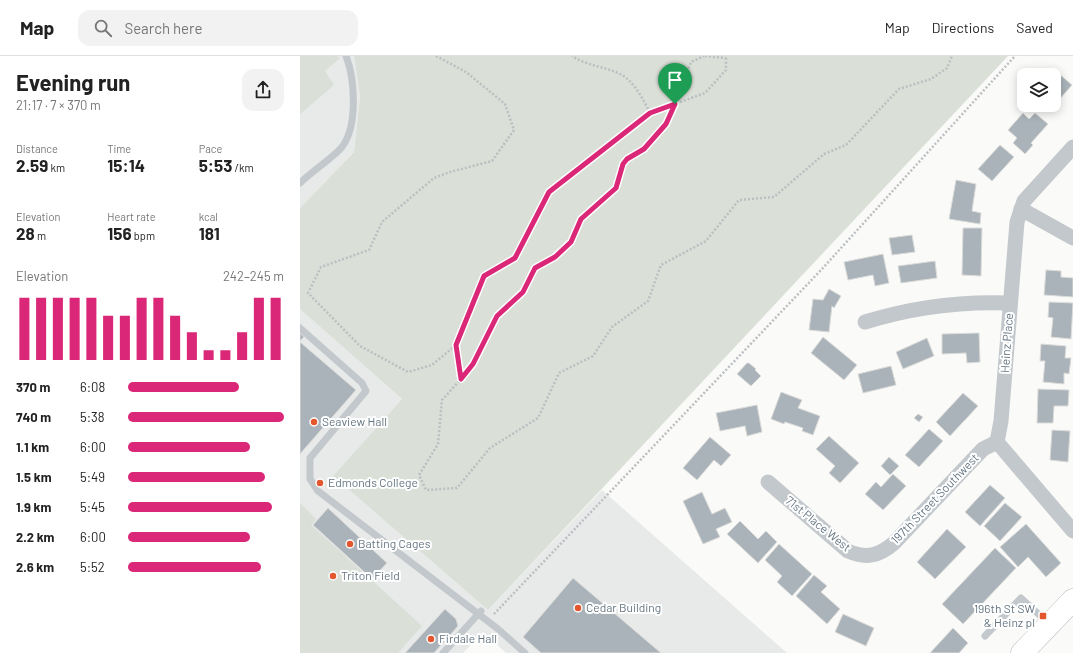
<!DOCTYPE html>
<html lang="en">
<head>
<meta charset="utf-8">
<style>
	:root { --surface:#fff; --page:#f2f2f2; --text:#222; --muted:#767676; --line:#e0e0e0; --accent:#db2777 }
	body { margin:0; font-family:Barlow,sans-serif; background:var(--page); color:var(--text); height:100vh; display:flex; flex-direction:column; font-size:15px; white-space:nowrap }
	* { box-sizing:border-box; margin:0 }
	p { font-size:13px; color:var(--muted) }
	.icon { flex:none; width:22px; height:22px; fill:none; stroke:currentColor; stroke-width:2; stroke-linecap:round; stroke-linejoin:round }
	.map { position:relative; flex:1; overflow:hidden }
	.panel { display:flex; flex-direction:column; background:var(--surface); width:300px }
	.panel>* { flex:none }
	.buttons { position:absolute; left:717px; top:12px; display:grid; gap:8px }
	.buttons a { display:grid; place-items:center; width:44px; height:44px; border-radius:8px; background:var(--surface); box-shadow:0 2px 10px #0003; font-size:20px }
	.pin { position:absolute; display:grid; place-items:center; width:34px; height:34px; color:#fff; margin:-41px -17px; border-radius:50% 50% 50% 0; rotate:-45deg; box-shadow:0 0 4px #0007 }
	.pin .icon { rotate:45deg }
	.round { display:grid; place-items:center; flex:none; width:42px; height:42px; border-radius:12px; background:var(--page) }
	.head { display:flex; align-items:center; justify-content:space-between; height:68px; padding:0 16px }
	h1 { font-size:22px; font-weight:700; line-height:30px }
	.metrics { display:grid; grid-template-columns:repeat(3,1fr); gap:6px; height:68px; padding:4px 16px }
	.metrics div { display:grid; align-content:center }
	.metrics b { font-size:17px; font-weight:700 }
	.metrics small { font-size:11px; font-weight:400 }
	.metrics p { font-size:11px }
	.chart { height:112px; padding:8px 16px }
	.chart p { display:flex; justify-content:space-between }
	.chart svg { width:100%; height:72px; margin-top:4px; stroke:var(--accent); stroke-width:6 }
	ul { padding:0 16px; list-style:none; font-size:13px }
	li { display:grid; grid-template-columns:64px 48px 1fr; align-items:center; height:30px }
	li i { height:10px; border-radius:5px; background:var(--accent) }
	header { display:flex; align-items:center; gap:24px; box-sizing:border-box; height:56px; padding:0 20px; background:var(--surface); border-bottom:1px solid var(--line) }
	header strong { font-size:19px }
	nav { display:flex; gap:22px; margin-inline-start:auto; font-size:14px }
	.search { width:280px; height:36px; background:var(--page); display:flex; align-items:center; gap:10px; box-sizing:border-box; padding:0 14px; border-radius:12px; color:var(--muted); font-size:15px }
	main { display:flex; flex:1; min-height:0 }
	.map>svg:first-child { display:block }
	.built { fill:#e8e9e9 }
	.green { fill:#dadfd7 }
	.building { fill:#aab3b9; stroke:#dcdcda }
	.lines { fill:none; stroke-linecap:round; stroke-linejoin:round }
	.primary-casing { stroke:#b5babe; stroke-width:23 }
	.path { stroke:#bbbfc2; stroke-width:2.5; stroke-dasharray:2 2; stroke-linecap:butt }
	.lane { stroke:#c3c8cc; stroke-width:7 }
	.street { stroke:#c3c8cc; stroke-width:15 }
	.primary { stroke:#fff; stroke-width:22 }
	.route-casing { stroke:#fff; stroke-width:8 }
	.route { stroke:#db2777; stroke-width:5 }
	.poi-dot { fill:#e4572e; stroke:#fff; stroke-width:1.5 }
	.labels { text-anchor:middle; stroke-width:4; stroke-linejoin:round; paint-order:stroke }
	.street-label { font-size:12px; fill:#657683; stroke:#fff }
	.poi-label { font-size:12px; fill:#657683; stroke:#fff; text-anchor:start }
</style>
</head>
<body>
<header>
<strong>Map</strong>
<div class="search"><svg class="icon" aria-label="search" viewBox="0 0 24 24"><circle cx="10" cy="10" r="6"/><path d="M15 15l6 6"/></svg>Search here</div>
<nav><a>Map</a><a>Directions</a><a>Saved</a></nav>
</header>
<main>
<section class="panel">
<div class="head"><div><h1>Evening run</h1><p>21:17 · 7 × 370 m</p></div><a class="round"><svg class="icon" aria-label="share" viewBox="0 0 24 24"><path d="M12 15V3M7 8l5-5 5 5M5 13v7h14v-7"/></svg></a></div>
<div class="metrics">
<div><p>Distance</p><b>2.59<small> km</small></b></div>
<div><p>Time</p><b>15:14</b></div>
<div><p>Pace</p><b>5:53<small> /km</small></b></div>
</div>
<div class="metrics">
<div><p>Elevation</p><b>28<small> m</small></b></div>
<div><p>Heart rate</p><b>156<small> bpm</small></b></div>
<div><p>kcal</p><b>181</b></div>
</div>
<div class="chart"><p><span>Elevation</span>242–245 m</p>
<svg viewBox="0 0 160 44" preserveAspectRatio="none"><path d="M5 44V6M15 44V6M25 44V6M35 44V6M45 44V6M55 44V17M65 44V17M75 44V6M85 44V6M95 44V17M105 44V27M115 44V38M125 44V38M135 44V27M145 44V6M155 44V6"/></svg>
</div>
<ul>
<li><b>370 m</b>6:08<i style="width:71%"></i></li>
<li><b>740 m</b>5:38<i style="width:100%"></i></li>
<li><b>1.1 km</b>6:00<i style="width:78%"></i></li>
<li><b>1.5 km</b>5:49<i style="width:88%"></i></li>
<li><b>1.9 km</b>5:45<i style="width:92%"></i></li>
<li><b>2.2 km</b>6:00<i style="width:78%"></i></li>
<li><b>2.6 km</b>5:52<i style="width:85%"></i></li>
</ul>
</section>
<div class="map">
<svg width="773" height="597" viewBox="0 0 773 597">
	<rect width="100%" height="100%" fill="#fafaf8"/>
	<g class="built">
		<polygon points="0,0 54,0 60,40 54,96 0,152"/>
		<polygon points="0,253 102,343 33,420 188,554 302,434 487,597 206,597 183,576 163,597 0,597"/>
	</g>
	<g class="green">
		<polygon points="0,0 38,0 40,2 25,15 34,29 0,58"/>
		<polygon points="54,0 708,0 188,554 33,420 102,343 0,253 0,152 54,96 60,40"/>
		<polygon points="0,447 16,463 11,469 122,570 98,597 0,597"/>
	</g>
	<g class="building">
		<polygon points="757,16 772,29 751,53 747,49 754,49 754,20"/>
		<polygon points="723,57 729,63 735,57 748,68 731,87 733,89 725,98 713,87 717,82 708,74"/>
		<polygon points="700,89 714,101 692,125 678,113"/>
		<polygon points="656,124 676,128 672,155 681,157 680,168 649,163"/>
		<polygon points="663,172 682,172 681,220 662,219"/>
		<polygon points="612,179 615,196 592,199 589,182"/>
		<polygon points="583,198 589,227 575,230 573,219 548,224 544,206"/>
		<polygon points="635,205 637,222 601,227 598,210"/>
		<polygon points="746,214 761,215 761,221 773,222 773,241 744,239"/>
		<polygon points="529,233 541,240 534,252 532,250 529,276 509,274 513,243 523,244"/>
		<polygon points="749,246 773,247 771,283 751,281 753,262 748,261"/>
		<polygon points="0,277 4,281 0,285"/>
		<polygon points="679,277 680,306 667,307 666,297 642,298 642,278"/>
		<polygon points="523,281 557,309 544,324 511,297"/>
		<polygon points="627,282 634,300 603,313 596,296"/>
		<polygon points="0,286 56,334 0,398"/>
		<polygon points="741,288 766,290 765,302 771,302 769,318 764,317 764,328 743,326 745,305 740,305"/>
		<polygon points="447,307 449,307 456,313 455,314 461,320 451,330 437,318"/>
		<polygon points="591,310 596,329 563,337 558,318"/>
		<polygon points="738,333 769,334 768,350 754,350 753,367 737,367"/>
		<polygon points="481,336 502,344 498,352 520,360 513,379 502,375 503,372 485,366 484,368 471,363"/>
		<polygon points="663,337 678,350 650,380 636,366"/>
		<polygon points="457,349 462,376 447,380 445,370 420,375 416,357"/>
		<polygon points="618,358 623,361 619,366 614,362"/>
		<polygon points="629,373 643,385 619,411 605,399"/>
		<polygon points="752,374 770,375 768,406 750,404"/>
		<polygon points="529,380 559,407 540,427 529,417 535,410 516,393"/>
		<polygon points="410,381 431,399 421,410 414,404 397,424 383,412"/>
		<polygon points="589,401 599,410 590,419 581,410"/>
		<polygon points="593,418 606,430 583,454 565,438 576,426 581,431"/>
		<polygon points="690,429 705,442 680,470 665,456"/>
		<polygon points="402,436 412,458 425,452 432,466 416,473 420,481 403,488 383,445"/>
		<polygon points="705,447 722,461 700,485 684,470"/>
		<polygon points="28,452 87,507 72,523 13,469"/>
		<polygon points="440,465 458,483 466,475 477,486 458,507 427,478"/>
		<polygon points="726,468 761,507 746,521 728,501 718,511 700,491"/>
		<polygon points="647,473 666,491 635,523 617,506"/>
		<polygon points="479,488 512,518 492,540 477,526 482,520 465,504"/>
		<polygon points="695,492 716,512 663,568 642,548"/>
		<polygon points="514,519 527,530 521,536 540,553 527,568 496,540"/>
		<polygon points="273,522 361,597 241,597 223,581"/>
		<polygon points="145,553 156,563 158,570 134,597 105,597"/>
		<polygon points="543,558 574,572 566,590 535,576"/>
		<polygon points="653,572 668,587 659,597 630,597"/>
	</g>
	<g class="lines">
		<g class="primary-casing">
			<polyline id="primary" points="722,597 773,544"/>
		</g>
		<g class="path">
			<path d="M136,0l30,16 39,32 9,26 -22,31 -42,11 -16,6 -52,44 -13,28 -48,17 -13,26 52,53 48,26 24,-7 24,-20 28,-69 31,-18 34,-66 101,-79c-7,-14 -17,-34 -32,-40 -16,-7 -30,-7 -46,-17"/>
			<polyline points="405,0 426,2"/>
			<polyline points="350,57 405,37 426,14 426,0"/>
			<polyline points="156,290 161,323 142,344 138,388 119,419 126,434 157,432 190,392 238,362 259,317 293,300 312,271 348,245 361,209 406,185 439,144 474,141 524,98 546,89 599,33 631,23 647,12 652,0"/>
			<polyline points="161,323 173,308 197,260 223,236 235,212 255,201 271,186 281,163 316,132 323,108 327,103 344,93 366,68 391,6 404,0"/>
			<polyline points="194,558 522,213 715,0"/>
		</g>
		<g class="lane">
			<path d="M0,127c11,-11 34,-26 42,-36 16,-21 13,-68 4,-91"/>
			<polyline points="0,272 62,327 66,335 10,402 10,423 18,435 198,573 225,597"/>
			<polyline points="685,580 721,542 748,567"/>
			<polyline points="143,597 181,555"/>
		</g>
		<g class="street">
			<polyline points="773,91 724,145 717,166 701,365 697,386 773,475"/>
			<polyline points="721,153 773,182"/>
			<path d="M565,266c48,-15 95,-21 145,-19"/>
			<path d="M468,426l80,69c18,8 31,5 46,-8l89,-94 14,-7"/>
		</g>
		<use href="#primary" class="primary"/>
	</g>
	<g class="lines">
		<g class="route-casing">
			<polygon id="route" points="375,48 366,68 344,93 327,103 323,108 316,132 281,163 271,186 255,201 235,212 223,236 197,260 173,308 161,323 156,289 184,220 215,202 249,136 350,57"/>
		</g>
		<use href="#route" class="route"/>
	</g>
	<g class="poi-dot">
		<circle cx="14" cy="366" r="4"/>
		<circle cx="20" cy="427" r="4"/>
		<circle cx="50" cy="488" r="4"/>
		<circle cx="33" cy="520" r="4"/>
		<circle cx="278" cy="552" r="4"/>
		<rect x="739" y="556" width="8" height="8" rx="2"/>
		<circle cx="131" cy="583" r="4"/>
	</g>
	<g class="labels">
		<g class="street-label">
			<text transform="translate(707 287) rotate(-86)" y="4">Heinz Place</text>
			<text transform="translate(635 443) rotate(-46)" y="4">197th Street Southwest</text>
			<text transform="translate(518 468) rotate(39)" y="4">71st Place West</text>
		</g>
		<g class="poi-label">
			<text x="22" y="370">Seaview Hall</text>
			<text x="28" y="431">Edmonds College</text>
			<text x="58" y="492">Batting Cages</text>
			<text x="41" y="524">Triton Field</text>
			<text x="286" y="556">Cedar Building</text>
			<text x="735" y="557" text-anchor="end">196th St SW<tspan x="735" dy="14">&amp; Heinz pl</tspan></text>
			<text x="139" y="587">Firdale Hall</text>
		</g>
	</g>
</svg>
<div class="buttons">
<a><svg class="icon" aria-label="layers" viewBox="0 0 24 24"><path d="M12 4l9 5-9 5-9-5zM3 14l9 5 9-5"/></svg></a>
</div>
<div class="pin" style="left:375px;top:48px;background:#1e9e55"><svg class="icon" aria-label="arrive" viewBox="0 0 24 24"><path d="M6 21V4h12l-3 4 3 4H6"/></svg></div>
</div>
</main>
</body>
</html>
